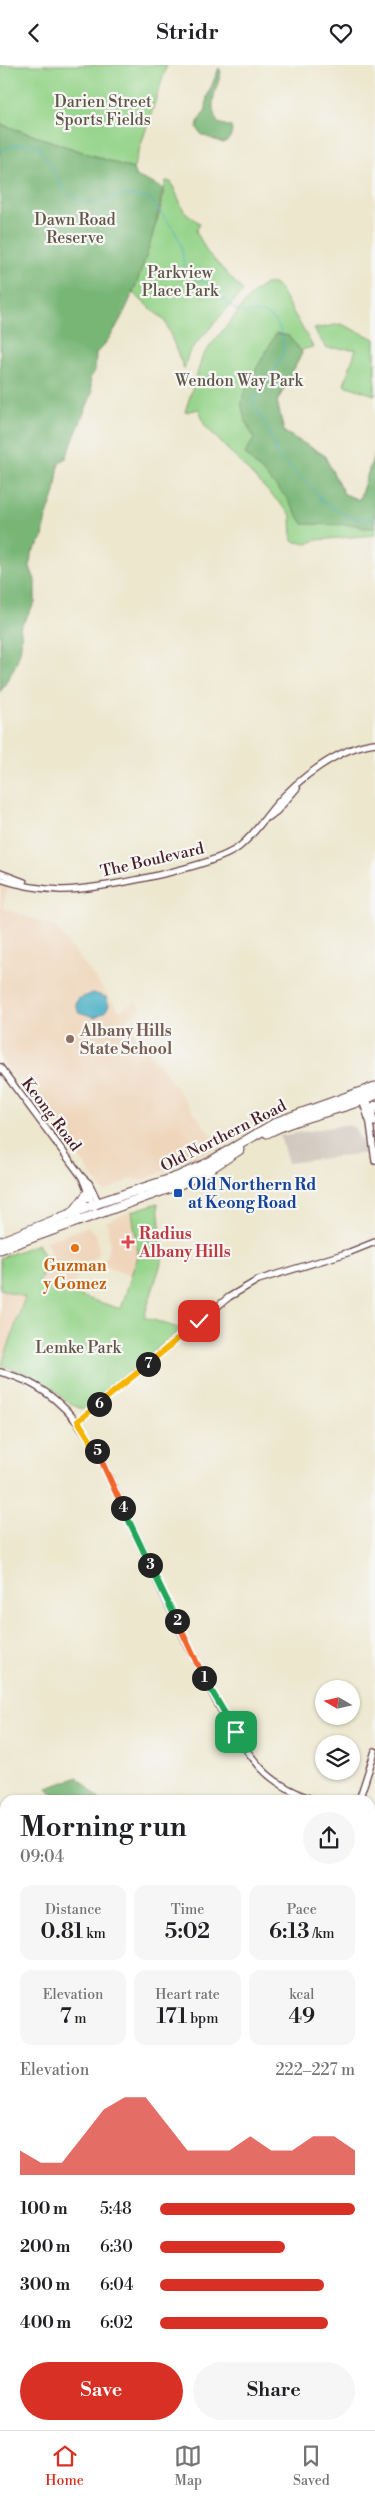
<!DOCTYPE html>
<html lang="en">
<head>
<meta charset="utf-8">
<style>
	:root { --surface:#fff; --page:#f6f6f6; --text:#202124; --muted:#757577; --line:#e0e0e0; --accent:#d93025 }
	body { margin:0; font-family:"Libre Bodoni",serif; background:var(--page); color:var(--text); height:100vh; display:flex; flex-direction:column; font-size:19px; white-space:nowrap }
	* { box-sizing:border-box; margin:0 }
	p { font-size:16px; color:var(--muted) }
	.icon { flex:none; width:28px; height:28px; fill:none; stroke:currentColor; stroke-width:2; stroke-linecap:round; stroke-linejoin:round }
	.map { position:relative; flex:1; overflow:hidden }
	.details { position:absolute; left:0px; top:1730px; width:375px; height:635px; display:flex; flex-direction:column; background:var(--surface); border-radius:15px 15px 0 0; box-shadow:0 1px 4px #0004 }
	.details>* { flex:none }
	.needle { width:32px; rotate:279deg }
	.fabs { position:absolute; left:315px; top:1615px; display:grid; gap:10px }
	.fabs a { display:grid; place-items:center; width:45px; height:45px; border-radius:50%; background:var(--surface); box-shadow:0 1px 4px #0004; font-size:25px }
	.pin { position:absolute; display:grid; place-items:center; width:42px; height:42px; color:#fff; margin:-21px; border-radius:10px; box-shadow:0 2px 8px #0006 }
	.km { position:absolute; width:25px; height:25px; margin:-12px; border-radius:50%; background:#222; color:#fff; font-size:14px; line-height:25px; text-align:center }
	.round { display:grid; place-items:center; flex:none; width:52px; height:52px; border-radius:26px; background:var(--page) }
	.headline { display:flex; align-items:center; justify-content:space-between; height:85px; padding:0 20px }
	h1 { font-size:28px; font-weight:600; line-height:38px }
	.metrics { display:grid; grid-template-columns:repeat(3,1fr); gap:8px; height:85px; padding:5px 20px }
	.metrics div { display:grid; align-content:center; border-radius:12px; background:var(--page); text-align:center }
	.metrics b { font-size:21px; font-weight:600 }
	.metrics small { font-size:14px; font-weight:400 }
	.metrics p { font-size:14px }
	.chart { height:140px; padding:10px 20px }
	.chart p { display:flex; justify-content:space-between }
	.chart svg { width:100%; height:90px; margin-top:5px; fill:var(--accent); opacity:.7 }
	.action { display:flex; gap:10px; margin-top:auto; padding:10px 20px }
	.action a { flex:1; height:58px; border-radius:30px; background:var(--accent); color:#fff; font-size:20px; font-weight:600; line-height:58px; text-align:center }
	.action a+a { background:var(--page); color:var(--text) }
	ul { padding:0 20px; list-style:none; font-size:16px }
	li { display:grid; grid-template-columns:80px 60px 1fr; align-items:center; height:38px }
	li i { height:12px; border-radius:6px; background:var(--accent) }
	header { display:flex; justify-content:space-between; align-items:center; height:65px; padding:0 20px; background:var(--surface); font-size:22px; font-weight:600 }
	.tabs { display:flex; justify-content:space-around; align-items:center; height:70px; border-top:1px solid var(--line); background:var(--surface); font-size:14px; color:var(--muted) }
	.tabs a { display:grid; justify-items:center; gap:2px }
	.tabs .current { color:var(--accent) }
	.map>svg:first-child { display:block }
	.built { fill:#efd6bb }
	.industrial { fill:#cdc2b9 }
	.green { fill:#95d48a; stroke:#707a5a }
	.forest { fill:#78b676; stroke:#616a50 }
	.water { fill:#46afc5; stroke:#486778 }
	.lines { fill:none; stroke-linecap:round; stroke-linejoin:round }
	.stream { stroke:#46afc5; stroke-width:1 }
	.minor-casing { stroke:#623d43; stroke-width:8 }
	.highway-casing { stroke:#623d43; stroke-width:11 }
	.minor { stroke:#fff; stroke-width:5.5 }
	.highway { stroke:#fff; stroke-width:9 }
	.split-1-casing { stroke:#fff; stroke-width:10 }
	.split-2-casing { stroke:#fff; stroke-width:10 }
	.split-3-casing { stroke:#fff; stroke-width:10 }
	.split-4-casing { stroke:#fff; stroke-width:10 }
	.split-5-casing { stroke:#fff; stroke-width:10 }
	.split-6-casing { stroke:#fff; stroke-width:10 }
	.split-7-casing { stroke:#fff; stroke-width:10 }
	.split-8-casing { stroke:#fff; stroke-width:10 }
	.split-1 { stroke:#22a559; stroke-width:6 }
	.split-2 { stroke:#f0652b; stroke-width:6 }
	.split-3 { stroke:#22a559; stroke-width:6 }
	.split-4 { stroke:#22a559; stroke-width:6 }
	.split-5 { stroke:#f0652b; stroke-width:6 }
	.split-6 { stroke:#f5b400; stroke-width:6 }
	.split-7 { stroke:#f5b400; stroke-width:6 }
	.split-8 { stroke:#f5b400; stroke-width:6 }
	.education-dot { fill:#8d6e63; stroke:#f6f6f2; stroke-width:2 }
	.transit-dot { fill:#1a4fb4; stroke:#f6f6f2; stroke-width:2 }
	.health-dot { fill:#e0444e; stroke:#f6f6f2; stroke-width:2 }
	.food-dot { fill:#e8710a; stroke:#f6f6f2; stroke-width:2 }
	.labels { text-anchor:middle; stroke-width:4.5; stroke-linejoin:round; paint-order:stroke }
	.park-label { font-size:16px; fill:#605548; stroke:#f6f6f2 }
	.street-label { font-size:16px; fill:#4a1f2b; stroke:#f6f6f2 }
	.education-label { font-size:16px; font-weight:bold; fill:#785e54; stroke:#f6f6f2; text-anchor:start }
	.transit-label { font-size:16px; font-weight:bold; fill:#164399; stroke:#f6f6f2; text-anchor:start }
	.health-label { font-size:16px; font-weight:bold; fill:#be3a42; stroke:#f6f6f2; text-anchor:start }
	.food-label { font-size:16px; font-weight:bold; fill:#c56008; stroke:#f6f6f2 }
</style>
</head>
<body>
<header><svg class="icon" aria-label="back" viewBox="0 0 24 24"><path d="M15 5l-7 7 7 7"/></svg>Stridr<svg class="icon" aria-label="heart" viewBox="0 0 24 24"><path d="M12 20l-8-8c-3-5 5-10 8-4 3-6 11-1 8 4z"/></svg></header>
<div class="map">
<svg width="375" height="2365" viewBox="0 0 375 2365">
	<rect width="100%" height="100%" fill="#f6f6f2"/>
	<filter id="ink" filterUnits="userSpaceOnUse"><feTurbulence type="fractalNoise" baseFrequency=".02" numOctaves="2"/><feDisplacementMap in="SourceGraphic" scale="10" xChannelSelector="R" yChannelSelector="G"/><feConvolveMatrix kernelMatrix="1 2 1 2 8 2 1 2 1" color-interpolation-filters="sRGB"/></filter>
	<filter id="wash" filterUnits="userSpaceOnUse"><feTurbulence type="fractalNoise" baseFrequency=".0096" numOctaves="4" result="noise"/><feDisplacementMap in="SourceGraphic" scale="20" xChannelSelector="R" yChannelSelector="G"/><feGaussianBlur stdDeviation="1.12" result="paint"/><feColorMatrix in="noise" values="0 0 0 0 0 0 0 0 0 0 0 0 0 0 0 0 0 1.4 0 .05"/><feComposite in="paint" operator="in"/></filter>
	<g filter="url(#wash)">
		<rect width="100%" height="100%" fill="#ede7ce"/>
		<g class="built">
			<polygon points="0,818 9,821 2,843 56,862 120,946 135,935 142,943 126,955 219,1081 143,1115 130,1114 104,1127 76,1088 74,1076 28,1017 14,1012 0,992"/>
			<polygon points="132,1146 138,1188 131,1211 112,1204 104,1197 110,1179 107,1156"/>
			<polygon points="87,1162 96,1169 99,1187 97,1193 77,1200 79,1208 72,1228 39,1218 50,1186 46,1176"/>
			<polygon points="0,1224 26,1232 2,1300 0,1299"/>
		</g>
		<polygon class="industrial" points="344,1060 354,1062 367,1088 288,1098 280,1071"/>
		<g class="green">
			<polygon points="0,0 167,0 133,104 0,59"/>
			<polygon points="166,116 171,117 184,146 200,159 196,166 207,187 243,226 194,281 188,290 184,304 165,256 133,228 160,146"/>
			<polygon points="265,219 273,219 280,224 313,282 301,285 302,288 277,336 284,367 324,390 344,429 359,435 375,387 375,470 315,475 308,479 292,476 291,450 205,361 199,344 185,347 203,290 254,227"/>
			<polygon points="341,259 375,274 375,330 344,320 356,284 326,283 314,264"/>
			<path d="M158,1138l5,54 -19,60 37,12 -98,80c-14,-3 -22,-14 -33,-22 -15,-10 -31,-16 -48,-22l23,-68 -25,-8v-31l38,-14 9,16 -8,23 82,26 17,-56 -6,-42z"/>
			<polygon points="5,1861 5,1934 0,1929 0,1862"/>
		</g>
		<g class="forest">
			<path d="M219,3l2,4c-4,18 -14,32 -3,51l13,4c3,6 -2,14 -8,16l-21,-8 -5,-7 1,-6 8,-13 1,-12z"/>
			<path d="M0,59l133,45 3,7 27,12c-6,42 -35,138 -67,165l-1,18 -5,8 2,14 -26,65 -7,5 -4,29 -10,29 -2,17 -12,16 -1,13 5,13v23l-15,25c6,22 -8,46 -20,64z"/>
			<path d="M276,268l13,3 13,17 -25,49 7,30 40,23 20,39 15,6 16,-48v76h-12l-6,-3 -54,-1 -17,-27 -41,-43 9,-16c-5,-10 -11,-20 -12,-32 -2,-15 27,-57 34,-73z"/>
			<polygon points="78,1712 100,1735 58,1735 47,1723"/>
		</g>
		<polygon class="water" points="93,928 106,932 109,940 105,947 95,952 78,947 76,938 78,934"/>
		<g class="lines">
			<g class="stream">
				<path d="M0,86l18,-7 20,1 26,45 15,10 12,3 33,-8 27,4c9,15 23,27 29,43 4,11 1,25 10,34 8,7 17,4 25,10 7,11 12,19 23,25 8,4 18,0 27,3 15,4 22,29 17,42 -7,18 -22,29 -29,46l22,43 1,8 43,42 1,5 27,17 28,2"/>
				<polyline points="370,1785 375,1791"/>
				<polyline points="0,1905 5,1904"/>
				<polyline points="370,2262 375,2266"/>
				<polyline points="287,2360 289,2365"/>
			</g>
		</g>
	</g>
	<g filter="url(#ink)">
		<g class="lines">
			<g class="minor-casing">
				<g id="minor">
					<polyline points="269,752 277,746 297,723"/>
					<polyline points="0,808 24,817"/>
					<path d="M0,814c18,6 40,10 60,11 34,1 153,-23 179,-43 14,-11 24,-27 35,-40 23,-28 66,-60 101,-64"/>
					<polyline points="0,1002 82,1112 94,1143"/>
					<polyline points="366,1031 375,1058"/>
					<polyline points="361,1032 370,1058 375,1096"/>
					<polyline points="82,1112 89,1118 99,1139"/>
					<path d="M0,1307c45,11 72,39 96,77 30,64 59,129 90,193 22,43 43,91 76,127 14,15 33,24 52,31"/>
					<polyline points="78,1356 229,1232 258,1215 350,1187 375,1177"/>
					<polyline points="359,1735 375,1686"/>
					<polyline points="0,1858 5,1857"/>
					<polyline points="0,1934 5,1939"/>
					<polyline points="0,2077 5,2074"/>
				</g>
			</g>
			<g class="highway-casing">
				<g id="highway">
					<polyline points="372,1046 375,1041"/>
					<path d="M267,1068c34,-18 73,-22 108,-38"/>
					<polyline points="73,1148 88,1128"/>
					<polyline points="0,1177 98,1138 177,1112 208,1098 277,1057 375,1022"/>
					<polyline points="0,1184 178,1120 205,1107 239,1085"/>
				</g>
			</g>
			<use href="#minor" class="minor"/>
			<use href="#highway" class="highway"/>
		</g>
	</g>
	<g class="lines" filter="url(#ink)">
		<g class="split-1-casing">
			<polyline id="split-1" points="204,1613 236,1667"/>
		</g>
		<g class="split-2-casing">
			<polyline id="split-2" points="177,1556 204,1613"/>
		</g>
		<g class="split-3-casing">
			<polyline id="split-3" points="150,1500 177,1556"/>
		</g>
		<g class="split-4-casing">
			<polyline id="split-4" points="123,1443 150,1500"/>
		</g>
		<g class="split-5-casing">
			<polyline id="split-5" points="97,1386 123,1443"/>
		</g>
		<g class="split-6-casing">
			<polyline id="split-6" points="97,1386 78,1356 99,1339"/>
		</g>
		<g class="split-7-casing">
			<polyline id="split-7" points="99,1339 148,1299"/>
		</g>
		<g class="split-8-casing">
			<polyline id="split-8" points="148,1299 199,1256"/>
		</g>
		<use href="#split-1" class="split-1"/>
		<use href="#split-2" class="split-2"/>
		<use href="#split-3" class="split-3"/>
		<use href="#split-4" class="split-4"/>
		<use href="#split-5" class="split-5"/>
		<use href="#split-6" class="split-6"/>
		<use href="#split-7" class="split-7"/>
		<use href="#split-8" class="split-8"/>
	</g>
	<circle class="education-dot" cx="70" cy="974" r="5"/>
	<rect class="transit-dot" x="173" y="1123" width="10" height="10" rx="2.5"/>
	<path class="health-dot" d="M125.5 1169.5h5v5h5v5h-5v5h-5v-5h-5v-5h5z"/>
	<circle class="food-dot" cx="75" cy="1183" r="5"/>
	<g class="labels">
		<g class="park-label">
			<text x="103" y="42">Darien Street<tspan x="103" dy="18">Sports Fields</tspan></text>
			<text x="75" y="160">Dawn Road<tspan x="75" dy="18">Reserve</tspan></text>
			<text x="180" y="213">Parkview<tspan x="180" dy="18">Place Park</tspan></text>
			<text x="239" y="321">Wendon Way Park</text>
			<text x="78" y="1288">Lemke Park</text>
		</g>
		<g class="street-label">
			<text transform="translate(152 794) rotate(-13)" y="6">The Boulevard</text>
			<text transform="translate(52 1049) rotate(53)" y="6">Keong Road</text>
			<text transform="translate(223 1070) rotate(-27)" y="6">Old Northern Road</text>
		</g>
		<g class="education-label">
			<text x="80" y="971">Albany Hills<tspan x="80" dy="18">State School</tspan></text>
		</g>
		<g class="transit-label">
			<text x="188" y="1125">Old Northern Rd<tspan x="188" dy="18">at Keong Road</tspan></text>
		</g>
		<g class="health-label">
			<text x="139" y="1174">Radius<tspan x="139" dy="18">Albany Hills</tspan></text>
		</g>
		<g class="food-label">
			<text x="75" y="1206">Guzman<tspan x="75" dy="18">y Gomez</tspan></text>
		</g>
	</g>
</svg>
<div class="fabs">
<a><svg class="needle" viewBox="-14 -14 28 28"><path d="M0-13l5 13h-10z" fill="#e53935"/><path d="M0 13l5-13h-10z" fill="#757577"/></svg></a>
<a><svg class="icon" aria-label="layers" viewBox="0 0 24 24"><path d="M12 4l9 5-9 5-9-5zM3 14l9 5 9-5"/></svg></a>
</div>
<div class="pin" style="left:236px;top:1667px;background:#1e9e55"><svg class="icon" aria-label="arrive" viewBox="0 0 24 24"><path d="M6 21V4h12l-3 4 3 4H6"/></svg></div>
<div class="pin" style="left:199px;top:1256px;background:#d93025"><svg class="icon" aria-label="check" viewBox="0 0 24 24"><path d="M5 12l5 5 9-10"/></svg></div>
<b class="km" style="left:204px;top:1613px">1</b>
<b class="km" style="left:177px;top:1556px">2</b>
<b class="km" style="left:150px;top:1500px">3</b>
<b class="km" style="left:123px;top:1443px">4</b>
<b class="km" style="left:97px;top:1386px">5</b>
<b class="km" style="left:99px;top:1339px">6</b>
<b class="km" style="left:148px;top:1299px">7</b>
<section class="details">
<div class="headline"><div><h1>Morning run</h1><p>09:04</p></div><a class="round"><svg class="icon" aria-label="share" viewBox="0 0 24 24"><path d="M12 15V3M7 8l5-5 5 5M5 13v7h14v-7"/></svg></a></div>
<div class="metrics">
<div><p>Distance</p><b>0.81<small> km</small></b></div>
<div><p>Time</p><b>5:02</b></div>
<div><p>Pace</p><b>6:13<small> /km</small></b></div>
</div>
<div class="metrics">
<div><p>Elevation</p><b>7<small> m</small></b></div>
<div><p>Heart rate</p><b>171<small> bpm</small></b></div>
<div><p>kcal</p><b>49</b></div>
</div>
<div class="chart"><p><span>Elevation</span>222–227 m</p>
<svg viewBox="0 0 160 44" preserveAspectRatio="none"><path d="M0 44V32L10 38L20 38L30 25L40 12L50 6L60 6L70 19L80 32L90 32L100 32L110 25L120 32L130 32L140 25L150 25L160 32V44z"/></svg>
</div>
<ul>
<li><b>100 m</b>5:48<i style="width:100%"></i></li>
<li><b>200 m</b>6:30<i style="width:64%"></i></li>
<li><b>300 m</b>6:04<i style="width:84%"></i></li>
<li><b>400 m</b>6:02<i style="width:86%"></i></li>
</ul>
<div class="action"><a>Save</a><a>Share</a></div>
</section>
</div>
<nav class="tabs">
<a class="current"><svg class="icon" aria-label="home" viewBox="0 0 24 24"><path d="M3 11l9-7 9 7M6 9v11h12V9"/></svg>Home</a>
<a><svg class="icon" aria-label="map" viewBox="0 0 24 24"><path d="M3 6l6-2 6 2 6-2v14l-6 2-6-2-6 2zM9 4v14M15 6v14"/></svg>Map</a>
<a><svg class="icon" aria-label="saved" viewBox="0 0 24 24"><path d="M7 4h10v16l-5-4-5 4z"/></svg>Saved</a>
</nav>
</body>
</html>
